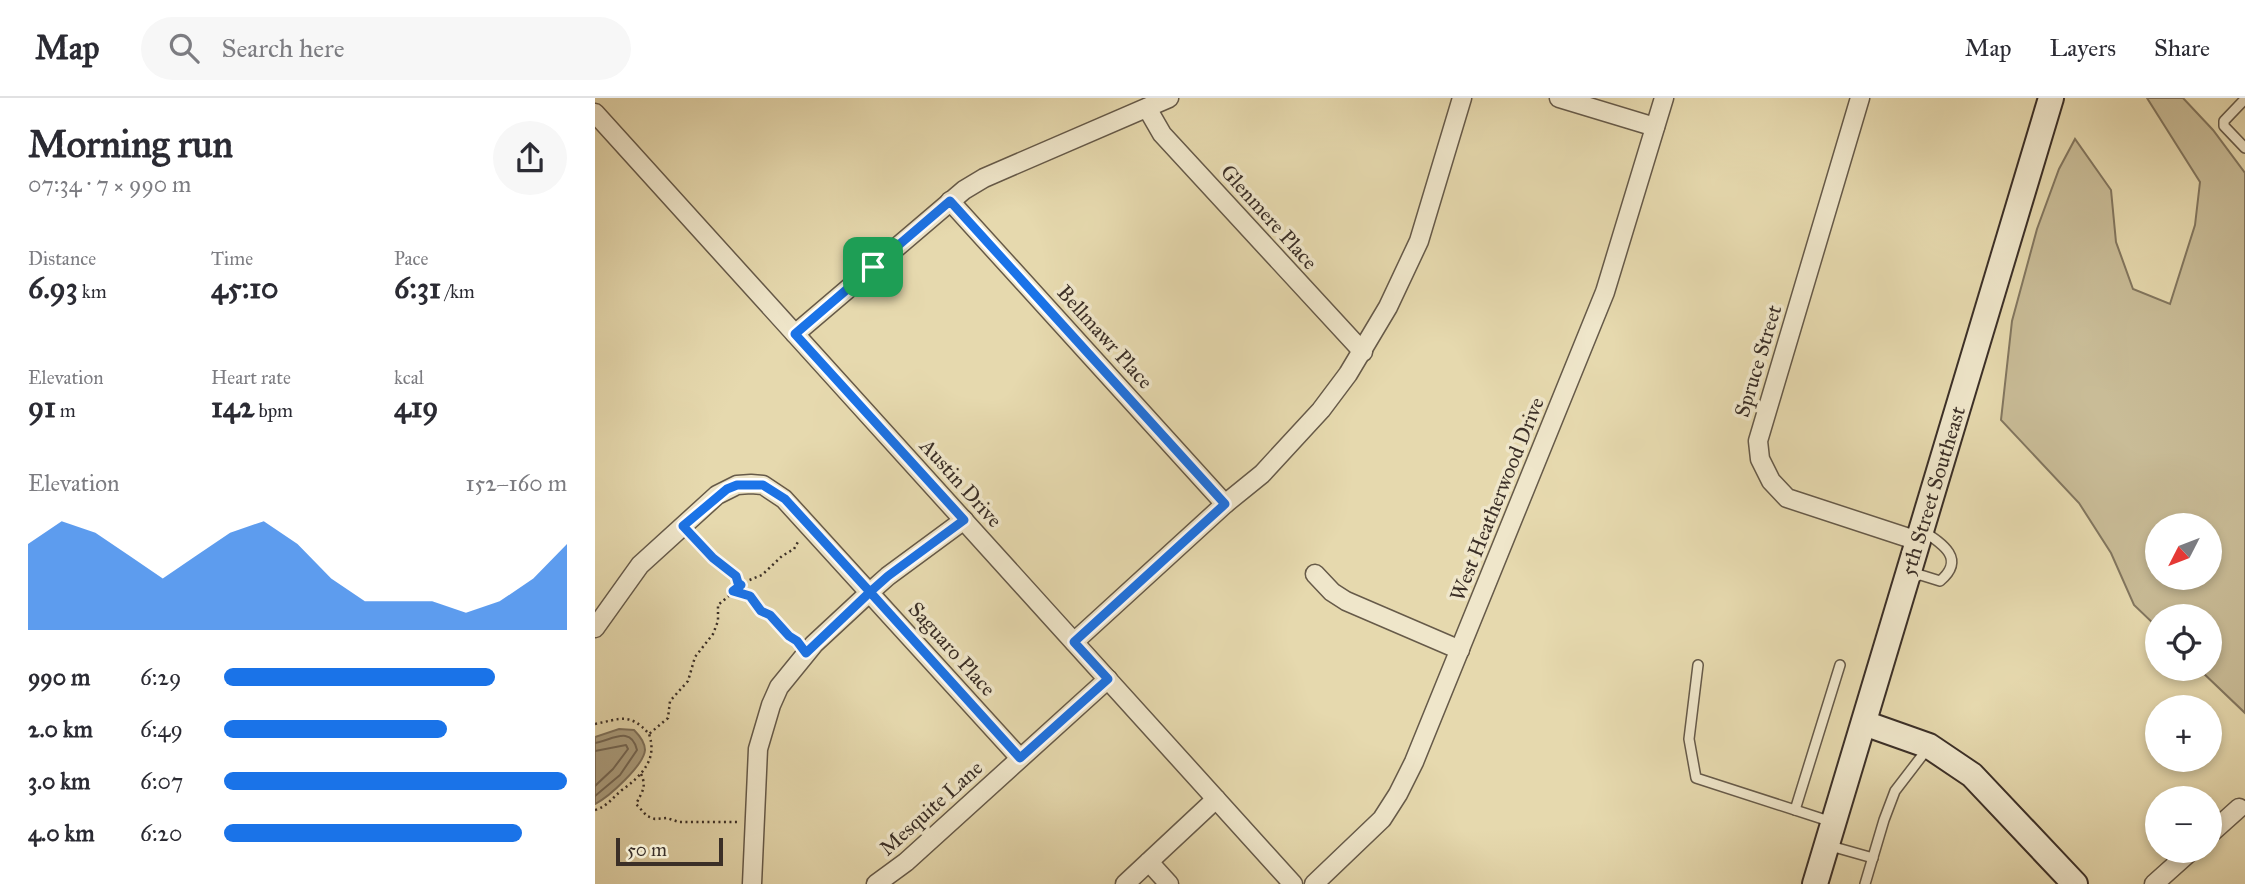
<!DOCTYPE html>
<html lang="en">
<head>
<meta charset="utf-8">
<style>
	:root { --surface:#fff; --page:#f7f7f7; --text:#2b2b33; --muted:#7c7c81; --line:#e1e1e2; --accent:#1a73e8 }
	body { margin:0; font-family:"IM FELL Great Primer",serif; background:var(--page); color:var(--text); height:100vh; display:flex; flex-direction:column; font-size:26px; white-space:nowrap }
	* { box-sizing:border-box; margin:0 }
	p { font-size:23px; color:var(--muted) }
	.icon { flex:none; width:38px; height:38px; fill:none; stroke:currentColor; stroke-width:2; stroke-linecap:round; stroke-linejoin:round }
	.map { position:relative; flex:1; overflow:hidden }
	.drawer { display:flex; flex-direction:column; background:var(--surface); width:595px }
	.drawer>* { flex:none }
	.needle { width:46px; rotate:228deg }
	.buttons { position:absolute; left:1550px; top:415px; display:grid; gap:14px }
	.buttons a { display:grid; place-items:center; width:77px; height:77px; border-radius:50%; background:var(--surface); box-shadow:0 4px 10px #0003; font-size:35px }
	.scale { position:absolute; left:21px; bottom:18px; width:107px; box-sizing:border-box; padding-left:7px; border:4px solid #3b2f27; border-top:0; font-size:19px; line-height:24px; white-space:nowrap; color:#3b2f27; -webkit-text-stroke:5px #efe6ca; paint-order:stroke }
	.pin { position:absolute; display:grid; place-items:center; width:60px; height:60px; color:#fff; margin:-30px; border-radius:14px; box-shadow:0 4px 10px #0006 }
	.round { display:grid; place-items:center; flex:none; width:74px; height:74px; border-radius:37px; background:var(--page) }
	.overview { display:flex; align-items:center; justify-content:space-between; height:119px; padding:0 28px }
	h1 { font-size:38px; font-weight:700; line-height:52px }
	.stats { display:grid; grid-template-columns:repeat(3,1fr); gap:10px; height:119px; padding:7px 28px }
	.stats div { display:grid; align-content:center }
	.stats b { font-size:30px; font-weight:700 }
	.stats small { font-size:19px; font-weight:400 }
	.stats p { font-size:19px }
	.chart { height:196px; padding:14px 28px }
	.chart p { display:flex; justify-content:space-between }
	.chart svg { width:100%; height:126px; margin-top:7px; fill:var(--accent); opacity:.7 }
	ul { padding:0 28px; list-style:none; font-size:23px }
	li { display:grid; grid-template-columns:112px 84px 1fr; align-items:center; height:52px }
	li i { height:18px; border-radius:9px; background:var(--accent) }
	header { display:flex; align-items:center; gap:42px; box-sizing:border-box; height:98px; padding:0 35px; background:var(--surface); border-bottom:2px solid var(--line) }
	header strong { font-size:33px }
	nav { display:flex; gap:38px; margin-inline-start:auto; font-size:24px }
	.search { width:490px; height:63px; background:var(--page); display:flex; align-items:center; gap:18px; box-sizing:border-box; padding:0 24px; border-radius:38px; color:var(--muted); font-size:26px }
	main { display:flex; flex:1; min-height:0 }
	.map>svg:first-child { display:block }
	.green { fill:#c9bc97; stroke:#82765f; stroke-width:2; fill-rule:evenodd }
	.water { fill:#ac9f80; stroke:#7f725c; stroke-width:2 }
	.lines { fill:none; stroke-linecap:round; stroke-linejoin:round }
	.shore { stroke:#746754; stroke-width:2 }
	.service-casing { stroke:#665a49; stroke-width:12 }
	.minor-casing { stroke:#665a49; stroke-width:21 }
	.secondary-casing { stroke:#3b2f27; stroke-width:28 }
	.path { stroke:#3b2f27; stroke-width:2.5; stroke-dasharray:2 3.5; stroke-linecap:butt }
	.service { stroke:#efe6ca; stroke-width:9 }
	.minor { stroke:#efe6ca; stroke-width:18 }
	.secondary { stroke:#efe6ca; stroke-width:24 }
	.route-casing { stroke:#fff; stroke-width:14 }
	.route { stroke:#1a73e8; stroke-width:9 }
	.labels { text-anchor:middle; stroke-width:7; stroke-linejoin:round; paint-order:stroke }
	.street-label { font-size:21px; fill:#3b2f27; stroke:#efe6ca }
</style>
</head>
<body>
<header>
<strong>Map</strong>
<div class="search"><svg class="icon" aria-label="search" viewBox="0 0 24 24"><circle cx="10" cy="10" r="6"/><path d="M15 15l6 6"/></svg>Search here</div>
<nav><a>Map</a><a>Layers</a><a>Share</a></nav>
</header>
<main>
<section class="drawer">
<div class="overview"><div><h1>Morning run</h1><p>07:34 · 7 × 990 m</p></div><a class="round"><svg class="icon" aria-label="share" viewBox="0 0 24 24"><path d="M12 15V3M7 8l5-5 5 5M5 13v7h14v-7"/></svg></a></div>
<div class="stats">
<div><p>Distance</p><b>6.93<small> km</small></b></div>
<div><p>Time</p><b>45:10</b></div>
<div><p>Pace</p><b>6:31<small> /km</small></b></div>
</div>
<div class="stats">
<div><p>Elevation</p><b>91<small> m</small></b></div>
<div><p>Heart rate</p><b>142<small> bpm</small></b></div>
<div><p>kcal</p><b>419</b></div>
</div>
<div class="chart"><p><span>Elevation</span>152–160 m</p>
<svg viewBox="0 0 160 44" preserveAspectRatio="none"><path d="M0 44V14L10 6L20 10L30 18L40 26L50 18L60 10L70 6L80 14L90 26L100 34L110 34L120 34L130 38L140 34L150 26L160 14V44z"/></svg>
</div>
<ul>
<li><b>990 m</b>6:29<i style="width:79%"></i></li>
<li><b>2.0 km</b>6:49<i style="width:65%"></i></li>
<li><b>3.0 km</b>6:07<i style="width:100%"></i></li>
<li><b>4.0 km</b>6:20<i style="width:87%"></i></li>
</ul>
</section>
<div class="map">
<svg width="1650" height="786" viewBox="0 0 1650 786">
	<rect width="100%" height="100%" fill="#e6d9ae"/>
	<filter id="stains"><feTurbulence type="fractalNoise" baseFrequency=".00286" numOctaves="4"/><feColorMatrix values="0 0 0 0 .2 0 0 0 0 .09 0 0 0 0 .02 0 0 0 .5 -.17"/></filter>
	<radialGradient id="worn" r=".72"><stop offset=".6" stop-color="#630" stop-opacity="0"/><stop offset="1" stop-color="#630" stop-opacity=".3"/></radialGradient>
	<path class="green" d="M1552,0h36l30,32 32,43v540l-46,-44 11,-1v-52h-52v12l-24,-23 -23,-52 -32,-50 -78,-83 11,-99 25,-92 22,-60 16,-30 36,51 5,52 17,47 37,15 25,-79 5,-43zM1563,427h52v53h-52z"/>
	<path class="water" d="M24,631l15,1c5,5 11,12 11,20 -1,15 -36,47 -50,54v-67z"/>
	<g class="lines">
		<g class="shore">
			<path d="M0,645c17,-3 36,-18 42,7l-17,25 -25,21"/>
			<polyline points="0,653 31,647 33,651 18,671 0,688"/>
		</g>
		<g class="service-casing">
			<g id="service">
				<polyline points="1650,1 1629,23 1629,28 1650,50"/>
				<path d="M1316,474l29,9c26,-22 3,-37 -17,-50"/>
				<polyline points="1103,567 1094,641 1101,680 1237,724"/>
				<polyline points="1200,712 1245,567"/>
				<polyline points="1232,747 1278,760"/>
				<polyline points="1270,786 1289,722 1300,693 1333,650"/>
			</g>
		</g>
		<g class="minor-casing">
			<g id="minor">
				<polyline points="964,0 1060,29"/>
				<polyline points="1265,0 1163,343 1165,361 1176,383 1192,400 1323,443"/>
				<polyline points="552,10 567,36 768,254"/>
				<polyline points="0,15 698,786"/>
				<polyline points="355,103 630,406"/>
				<polyline points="200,236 369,92 389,80 574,0"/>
				<polyline points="720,476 737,494 751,503 865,552"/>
				<polyline points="0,530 45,467 122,397 142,387 156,386 168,387 189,401 425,660"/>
				<polyline points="479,544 630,406 667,376 726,312 753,276 793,209 824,143 867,0"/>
				<polyline points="1615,736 1644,710"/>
				<polyline points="554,764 574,786"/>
				<polyline points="157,786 163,651 176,607 184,589 219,546 275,494 293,478 369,422"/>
				<polyline points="281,786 311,764 513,581"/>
				<polyline points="530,786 621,701"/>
				<polyline points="719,786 787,721 803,696 819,664 1010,194 1069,0"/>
				<polyline points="1559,786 1597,752"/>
			</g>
		</g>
		<g class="secondary-casing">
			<g id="secondary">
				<polyline points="1269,625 1334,648 1377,677 1480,786"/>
				<polyline points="1220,786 1456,0"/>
			</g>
		</g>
		<g class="path">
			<polyline points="99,440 118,460 141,478 143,485 149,488 149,494 155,498 166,513 175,517 194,538 201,542"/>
			<path d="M0,626c25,-5 35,-12 54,10l19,-16 2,-17 18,-20 7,-24 18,-23 5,-13v-16l29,-24 15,-6 20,-19 12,-7 5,-9"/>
			<path d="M46,676c6,13 1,18 -5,30l11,12 8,3 12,-1 12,4h61"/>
			<path d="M0,712c13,-4 17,-12 27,-20 19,-14 36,-30 27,-56"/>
		</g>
		<use href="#service" class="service"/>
		<use href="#minor" class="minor"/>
		<use href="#secondary" class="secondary"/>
	</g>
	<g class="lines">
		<g class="route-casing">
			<polyline id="route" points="278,169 200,236 369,422 293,478 275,494 190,401 168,387 142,387 132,391 88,428 118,460 141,478 143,485 146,487 138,493 155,498 166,513 175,517 194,538 202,543 211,555 275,494 425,660 513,581 479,544 630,406 355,103 278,169"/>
		</g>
		<use href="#route" class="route"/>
	</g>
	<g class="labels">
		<g class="street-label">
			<text transform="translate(674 119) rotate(48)" y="7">Glenmere Place</text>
			<text transform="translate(510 239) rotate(48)" y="7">Bellmawr Place</text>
			<text transform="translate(1163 263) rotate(-73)" y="7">Spruce Street</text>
			<text transform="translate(366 385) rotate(48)" y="7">Austin Drive</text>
			<text transform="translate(1338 393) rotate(-73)" y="7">5th Street Southeast</text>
			<text transform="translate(902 401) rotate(-68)" y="7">West Heatherwood Drive</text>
			<text transform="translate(357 551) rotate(48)" y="7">Saguaro Place</text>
			<text transform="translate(336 710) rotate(-42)" y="7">Mesquite Lane</text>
		</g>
	</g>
	<rect width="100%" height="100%" filter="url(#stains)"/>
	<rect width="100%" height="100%" fill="url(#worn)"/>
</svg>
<div class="buttons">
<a><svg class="needle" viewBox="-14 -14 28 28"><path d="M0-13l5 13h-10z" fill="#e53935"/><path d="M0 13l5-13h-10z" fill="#7c7c81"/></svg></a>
<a><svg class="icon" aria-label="locate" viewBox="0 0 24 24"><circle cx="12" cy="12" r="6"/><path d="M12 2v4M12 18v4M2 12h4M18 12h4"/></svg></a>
<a>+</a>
<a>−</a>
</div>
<div class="scale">50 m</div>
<div class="pin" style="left:278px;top:169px;background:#1e9e55"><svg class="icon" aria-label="arrive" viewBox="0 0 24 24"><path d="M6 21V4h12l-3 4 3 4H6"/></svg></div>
</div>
</main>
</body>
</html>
